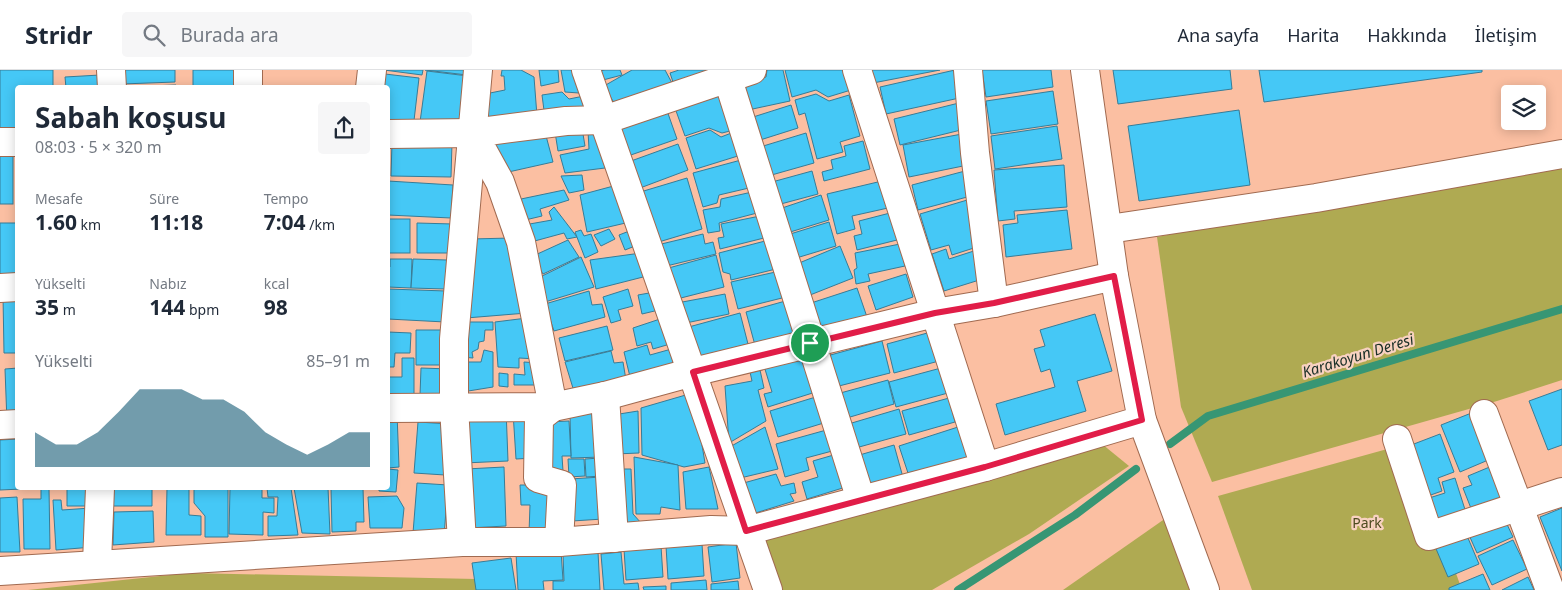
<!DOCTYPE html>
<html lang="tr">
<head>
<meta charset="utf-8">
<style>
	:root { --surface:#fff; --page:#f6f6f7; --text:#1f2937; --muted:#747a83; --line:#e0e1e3; --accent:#37738a }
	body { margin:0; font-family:"Noto Sans",sans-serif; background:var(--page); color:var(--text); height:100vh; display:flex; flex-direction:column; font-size:19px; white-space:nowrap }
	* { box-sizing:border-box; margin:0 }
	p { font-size:16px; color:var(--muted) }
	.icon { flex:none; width:28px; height:28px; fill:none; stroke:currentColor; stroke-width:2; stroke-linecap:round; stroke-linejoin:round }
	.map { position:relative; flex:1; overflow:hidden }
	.drawer { position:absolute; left:15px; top:15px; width:375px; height:405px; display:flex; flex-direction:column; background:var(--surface); border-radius:5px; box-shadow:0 2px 12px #0003 }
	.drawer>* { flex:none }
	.controls { position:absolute; left:1501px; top:15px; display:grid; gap:10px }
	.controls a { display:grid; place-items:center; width:45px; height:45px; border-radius:5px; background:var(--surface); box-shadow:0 2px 12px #0003; font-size:25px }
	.pin { position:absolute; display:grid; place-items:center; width:42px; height:42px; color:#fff; margin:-21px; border:2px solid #fff; border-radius:50%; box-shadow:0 1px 5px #0007 }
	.round { display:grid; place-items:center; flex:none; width:52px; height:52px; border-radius:5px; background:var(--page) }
	.summary { display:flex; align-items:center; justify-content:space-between; height:85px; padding:0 20px }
	h1 { font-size:28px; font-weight:700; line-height:38px }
	.figures { display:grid; grid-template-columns:repeat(3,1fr); gap:8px; height:85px; padding:5px 20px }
	.figures div { display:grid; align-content:center }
	.figures b { font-size:21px; font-weight:700 }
	.figures small { font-size:14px; font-weight:400 }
	.figures p { font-size:14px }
	.chart { height:140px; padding:10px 20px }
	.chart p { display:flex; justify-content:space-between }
	.chart svg { width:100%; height:90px; margin-top:5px; fill:var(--accent); opacity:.7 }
	header { display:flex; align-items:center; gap:30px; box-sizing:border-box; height:70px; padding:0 25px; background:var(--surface); border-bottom:1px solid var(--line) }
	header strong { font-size:24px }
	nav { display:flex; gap:28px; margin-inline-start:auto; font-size:18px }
	.search { width:350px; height:45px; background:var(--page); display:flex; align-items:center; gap:12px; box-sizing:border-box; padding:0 18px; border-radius:5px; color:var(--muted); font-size:19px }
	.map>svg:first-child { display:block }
	.green { fill:#afaa52 }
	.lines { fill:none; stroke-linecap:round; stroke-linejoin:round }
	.stream { stroke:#379674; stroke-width:8 }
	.building { fill:#45c8f6; stroke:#377c97 }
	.minor-casing { stroke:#a16a50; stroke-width:30 }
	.minor { stroke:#fff; stroke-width:28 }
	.route-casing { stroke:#fff; stroke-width:10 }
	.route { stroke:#e11d48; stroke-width:6 }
	.labels { text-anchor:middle; stroke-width:4.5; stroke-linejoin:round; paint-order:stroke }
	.park-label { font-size:14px; fill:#4d4b1f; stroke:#f8d2c1 }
	.water-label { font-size:15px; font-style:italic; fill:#1b3028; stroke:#f8d2c1 }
</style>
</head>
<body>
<header>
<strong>Stridr</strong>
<div class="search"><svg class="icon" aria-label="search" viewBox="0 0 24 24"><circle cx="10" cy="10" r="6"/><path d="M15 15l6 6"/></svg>Burada ara</div>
<nav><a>Ana sayfa</a><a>Harita</a><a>Hakkında</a><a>İletişim</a></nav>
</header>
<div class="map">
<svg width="1562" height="520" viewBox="0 0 1562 520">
	<rect width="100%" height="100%" fill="#fbbfa2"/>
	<g class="green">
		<polygon points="1562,89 1562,310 1497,331 1212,412 1181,337 1157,167"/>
		<polygon points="1409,373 1462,520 1252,520 1218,426"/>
		<polygon points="1102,374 1129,396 1029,464 932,520 781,520 763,469"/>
		<polygon points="1166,448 1190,520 1063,520"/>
		<polygon points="189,503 476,509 476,520 28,520"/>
	</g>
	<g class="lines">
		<g class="stream">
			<polyline points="1170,374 1208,346 1562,239"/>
			<polyline points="958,520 1075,445 1136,399"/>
		</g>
	</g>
	<g class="building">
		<polygon points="0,0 53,0 53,18 18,18 18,63 0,64"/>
		<polygon points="122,0 175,0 175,12 122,14"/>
		<polygon points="193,0 245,0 244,18 193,18"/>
		<polygon points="384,0 423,0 422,5"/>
		<polygon points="425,0 468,0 467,5"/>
		<polygon points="502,0 521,0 534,7 537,46 486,53 485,24 505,20 504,6 501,6"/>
		<polygon points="539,0 558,0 559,12 541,16"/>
		<polygon points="561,0 580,0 584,19 579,23 565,22"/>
		<polygon points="605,0 620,0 622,5 603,10 600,1"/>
		<polygon points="632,0 665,0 672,13 620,43 604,16"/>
		<polygon points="679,0 709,0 676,21 670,3"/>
		<polygon points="767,0 783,0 790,31 748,40 742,12 766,7"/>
		<polygon points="785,0 845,0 851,20 828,27 816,20 792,27"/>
		<polygon points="871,0 940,0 873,13"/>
		<polygon points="955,0 964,27 886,44 880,17"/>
		<polygon points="982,0 1051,0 1053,17 986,27"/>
		<polygon points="1113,0 1230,0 1232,19 1118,34"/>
		<polygon points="1259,0 1482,0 1482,2 1264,32"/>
		<polygon points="427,1 468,6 461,57 420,52"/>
		<polygon points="385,4 419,8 413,59 388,56 388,18 383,18"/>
		<polygon points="100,5 101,18 66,18 65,7"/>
		<polygon points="176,15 176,18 123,18 123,17"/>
		<polygon points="1053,21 1058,54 991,64 986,31"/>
		<polygon points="562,22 569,29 584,26 586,43 545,48 542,25"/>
		<polygon points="718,24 730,61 722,63 709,58 685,66 675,38"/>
		<polygon points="816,24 829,31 849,25 860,66 840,72 843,82 817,89 805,43 799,45 795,30"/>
		<polygon points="963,32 969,58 900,75 894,49"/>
		<polygon points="665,35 677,69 625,87 614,52"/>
		<polygon points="791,35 798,58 757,71 750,48"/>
		<polygon points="1239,40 1250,115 1139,131 1128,56"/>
		<polygon points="1057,56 1062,89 995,99 991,66"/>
		<polygon points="582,58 585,76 558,81 555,62"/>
		<polygon points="710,60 721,67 734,62 741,85 696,99 686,68"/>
		<polygon points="588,61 602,62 613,97 565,103 560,85 589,79"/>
		<polygon points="545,62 553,92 504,103 489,66"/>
		<polygon points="806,63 814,93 768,106 760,77"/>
		<polygon points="962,64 968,95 909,107 903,75"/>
		<polygon points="863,71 870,99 824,111 822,102 833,99 831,90 846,86 844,76"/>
		<polygon points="392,72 452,73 451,107 391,106"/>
		<polygon points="678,74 688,100 640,118 631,91"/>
		<rect x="0" y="78" width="13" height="56"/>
		<polygon points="741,90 749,118 719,125 717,133 703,137 693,103"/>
		<polygon points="1064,95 1067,137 1014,141 1015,149 998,151 994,100"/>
		<polygon points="812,101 818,124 777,135 772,112"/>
		<polygon points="965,101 971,126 918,140 912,115"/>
		<polygon points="582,105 584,120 569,123 561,106"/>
		<polygon points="687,108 702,159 652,174 637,123"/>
		<polygon points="388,111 453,115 451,148 388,145"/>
		<polygon points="882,111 888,138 852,146 855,159 837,164 827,124"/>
		<polygon points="621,114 630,152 587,162 580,125"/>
		<polygon points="564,120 569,130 540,139 542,146 521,151 521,129"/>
		<polygon points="752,122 757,143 719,153 720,161 708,163 703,140 720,137 721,129"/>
		<polygon points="821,125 829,150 787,163 779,139"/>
		<polygon points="974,128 977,177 952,185 949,175 931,180 920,144"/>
		<polygon points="554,137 577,167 567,169 564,163 531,172 524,155 552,150 549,142"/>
		<polygon points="1067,140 1072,179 1006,187 1003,155 1018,153 1017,145"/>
		<polygon points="890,143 897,170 857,180 854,166 862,164 859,151"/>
		<polygon points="760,146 768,167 720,179 718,168 724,167 721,154"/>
		<rect x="388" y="149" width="22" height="34"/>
		<polygon points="829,152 836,176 793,189 787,165"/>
		<rect x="0" y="153" width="18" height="58"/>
		<polygon points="417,153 453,154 453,183 417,183"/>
		<polygon points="637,158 635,176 625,180 619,165"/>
		<polygon points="609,159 615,169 601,176 594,165"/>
		<polygon points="581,160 584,166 591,164 598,182 585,188 575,162"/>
		<polygon points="703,164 705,174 713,172 716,184 658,198 653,176"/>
		<polygon points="511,168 527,243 466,248 471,169"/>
		<polygon points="568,170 579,187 543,204 533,186"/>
		<polygon points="769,170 776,199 731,210 730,204 723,202 719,183"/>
		<polygon points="900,174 905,196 868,204 870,211 856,214 854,200 857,198 855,183"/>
		<polygon points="840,176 853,208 805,227 792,196"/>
		<polygon points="946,179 949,189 980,179 989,207 944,221 932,184"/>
		<polygon points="641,183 647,206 596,219 590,190"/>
		<polygon points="716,185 724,217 673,230 665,199"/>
		<polygon points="581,187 594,217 545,232 538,208"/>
		<polygon points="390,189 412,189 411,218 388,217 388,197 390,197"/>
		<polygon points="413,189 447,190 446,219 411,218"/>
		<polygon points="780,201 786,227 738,239 731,212"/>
		<polygon points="906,204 913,227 876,240 868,216"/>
		<polygon points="857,218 867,247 817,263 808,234"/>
		<polygon points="388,219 446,221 445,252 388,249"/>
		<polygon points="628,219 633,236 618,240 621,250 611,253 603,227"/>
		<polygon points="589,221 592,235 602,234 605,247 554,261 545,234"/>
		<polygon points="660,221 663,239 642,244 638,225"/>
		<polygon points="725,224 729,244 681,254 677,233"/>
		<polygon points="3,226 18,226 18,283 4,283"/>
		<polygon points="789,230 799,268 756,279 746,242"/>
		<polygon points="740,243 748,274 693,288 685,258"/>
		<polygon points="1095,244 1112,301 1077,311 1086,341 1005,365 996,334 1055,317 1050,299 1041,302 1034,279 1045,276 1040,260"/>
		<polygon points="669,246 677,272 653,279 651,272 637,276 633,258"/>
		<polygon points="527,248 537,289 519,288 519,298 498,297 495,252"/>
		<polygon points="462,252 493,252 493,260 485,260 484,271 479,272 478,279 472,282 473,288 461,287"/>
		<polygon points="607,256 613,280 565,291 559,268"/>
		<polygon points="416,260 449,260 448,295 416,295"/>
		<polygon points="388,262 411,263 410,283 395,283 394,297 388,297"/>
		<polygon points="931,262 939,291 894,303 887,274"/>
		<polygon points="882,271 890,303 831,318 823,287"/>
		<polygon points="647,275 650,285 675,278 682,297 631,311 624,282"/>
		<polygon points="484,280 493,282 493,317 462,322 464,292 481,292"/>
		<polygon points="611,281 614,293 623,292 626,310 576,328 565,292"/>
		<polygon points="807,283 819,321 768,337 764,324 772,322 764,296"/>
		<polygon points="402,288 414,288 414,328 388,328 388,307 402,307"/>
		<polygon points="524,292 539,293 543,315 514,315 514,304 525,305"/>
		<polygon points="18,298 18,352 7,352 5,299"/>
		<polygon points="421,298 450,299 449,326 420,325"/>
		<polygon points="941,298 948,323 896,337 889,312"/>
		<polygon points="760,300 764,318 758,320 766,351 729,373 725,316 752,311 750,302"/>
		<polygon points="499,303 508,304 508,317 499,316"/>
		<polygon points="888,310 894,334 840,350 833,325"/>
		<polygon points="1562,319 1562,375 1548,380 1529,331"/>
		<polygon points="696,322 709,374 702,375 705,393 684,397 642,385 641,338"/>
		<polygon points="819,326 827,352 778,367 770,341"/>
		<polygon points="949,328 955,352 909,365 902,341"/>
		<polygon points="506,339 508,391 464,393 461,342"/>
		<polygon points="899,339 906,364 852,379 845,355"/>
		<polygon points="531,341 534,388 516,389 513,342"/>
		<polygon points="638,341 639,383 615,384 613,345"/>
		<polygon points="1474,342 1493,388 1460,402 1441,355"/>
		<polygon points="397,343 399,397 388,398 388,344"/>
		<polygon points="598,343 602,387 571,388 570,344"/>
		<polygon points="569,351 571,386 562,386 563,401 551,401 548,352"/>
		<polygon points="418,352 449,354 445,405 414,403"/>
		<polygon points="765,357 778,399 736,409 728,378"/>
		<polygon points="958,357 968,390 910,409 899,376"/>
		<polygon points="830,359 836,380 806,388 809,400 785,407 776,374"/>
		<polygon points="1440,364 1454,402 1438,408 1442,421 1425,427 1406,377"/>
		<polygon points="18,369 18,418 22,418 22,419 0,420 0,370"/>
		<polygon points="894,375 904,411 866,421 856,386"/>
		<polygon points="837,384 846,417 807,429 802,412 818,407 813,391"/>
		<polygon points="634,387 678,395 680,440 661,437 660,444 636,444"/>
		<polygon points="600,388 601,406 586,407 585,389"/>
		<polygon points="568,389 584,389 585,406 569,407"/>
		<polygon points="1492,396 1506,434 1474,446 1463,418 1472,415 1468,406"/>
		<polygon points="504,397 506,456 468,458 466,399"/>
		<polygon points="709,397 718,439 686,439 683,402"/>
		<polygon points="388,399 398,400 396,422 379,421 379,418 388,418"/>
		<polygon points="619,399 631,399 633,444 642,454 617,455"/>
		<polygon points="776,404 781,416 794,413 796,423 790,424 794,431 749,445 740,414"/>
		<polygon points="601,407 603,449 572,451 570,409"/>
		<polygon points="1455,408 1468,449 1436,460 1426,429 1445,423 1442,412"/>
		<polygon points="417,413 448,415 444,466 413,463"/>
		<polygon points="520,415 552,415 552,463 529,463 530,435 521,435"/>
		<polygon points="41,418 49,418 50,479 24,479 23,429 41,429"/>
		<polygon points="67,418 88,419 88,436 67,436"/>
		<polygon points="112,418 152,418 152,436 108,436"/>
		<polygon points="167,418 189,418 189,445 201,446 201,465 166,465"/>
		<polygon points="194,418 228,418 228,467 205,467 205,446 194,433"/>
		<polygon points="230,418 262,418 262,428 274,428 274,443 263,442 263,465 229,464"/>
		<polygon points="267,418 291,418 298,465 268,466 268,446 277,446 278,427 268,427"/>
		<polygon points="294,418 328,418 330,464 302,463"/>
		<polygon points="331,418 363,418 364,452 356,452 356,461 332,462"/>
		<polygon points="397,426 404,438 402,458 370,458 368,427"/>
		<polygon points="17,427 20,482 0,482 0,428"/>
		<polygon points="53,430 61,430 62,440 91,438 93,477 56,480"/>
		<polygon points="1562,438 1562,501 1540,447"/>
		<polygon points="153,441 154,472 113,475 114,442"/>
		<polygon points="1504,448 1513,467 1477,483 1469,465"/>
		<polygon points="1465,461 1479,494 1448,507 1434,474"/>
		<polygon points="1513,470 1527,499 1492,515 1478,486"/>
		<polygon points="736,473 740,508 712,512 708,477"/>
		<polygon points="702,474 704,506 668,509 666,476"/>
		<polygon points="661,476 663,507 626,510 624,479"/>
		<polygon points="561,481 563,510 543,511 544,520 518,520 516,483"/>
		<polygon points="598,482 600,520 553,520 553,511 564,511 563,484"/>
		<polygon points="621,482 624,514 638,513 639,520 604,520 601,484"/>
		<polygon points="511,488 516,520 476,520 472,493"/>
		<polygon points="1483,504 1490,520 1449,520 1449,518"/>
		<polygon points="1528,507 1534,520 1502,520"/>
		<polygon points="706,510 707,520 671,520 671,513"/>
		<polygon points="738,511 739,520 711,520 711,514"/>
		<polygon points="666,516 666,520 644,520 643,517"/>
	</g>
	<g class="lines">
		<g class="minor-casing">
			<g id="minor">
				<polyline points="111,0 112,18"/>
				<polyline points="586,0 768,520"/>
				<polyline points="725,0 861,430"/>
				<polyline points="752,0 604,50 566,51 473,63 500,112 521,172 553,337 539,348 538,408 562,415 559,472 711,460 746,461 985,397 1142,350"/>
				<polyline points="857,0 985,397"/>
				<polyline points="968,0 975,83 994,233"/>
				<polyline points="1085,0 1114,206 1142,350 1205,520"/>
				<polyline points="248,18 248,0"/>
				<polyline points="370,18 372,0"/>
				<polyline points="388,64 473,63"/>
				<polyline points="0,72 18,72"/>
				<polyline points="1109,159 1316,128 1562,84"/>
				<polyline points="0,218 18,217"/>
				<polyline points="605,326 614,468"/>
				<polyline points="388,338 553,337 605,326 693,302 935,243 994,233 1114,206"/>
				<polyline points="1484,344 1550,520"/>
				<polyline points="0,355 18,354"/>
				<polyline points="1397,369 1429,466 1562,422"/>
				<polyline points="462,472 454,337 454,269 478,0"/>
				<polyline points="97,493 100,418"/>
				<polyline points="0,501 462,472 559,472"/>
			</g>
		</g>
		<use href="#minor" class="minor"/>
	</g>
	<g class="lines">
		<g class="route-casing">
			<polygon id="route" points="1114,206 1142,350 985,397 746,461 693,302 935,243 994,233"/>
		</g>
		<use href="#route" class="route"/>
	</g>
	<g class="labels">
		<g class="park-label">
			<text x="1367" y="458">Park</text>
		</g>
		<g class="water-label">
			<text transform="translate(1358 286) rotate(-17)" y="5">Karakoyun Deresi</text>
		</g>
	</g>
</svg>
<div class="controls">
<a><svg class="icon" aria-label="layers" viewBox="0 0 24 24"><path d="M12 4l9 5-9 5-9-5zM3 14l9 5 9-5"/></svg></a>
</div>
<div class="pin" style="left:810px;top:273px;background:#1e9e55"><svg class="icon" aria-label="arrive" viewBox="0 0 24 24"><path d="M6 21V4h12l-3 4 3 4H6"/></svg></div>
<section class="drawer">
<div class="summary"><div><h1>Sabah koşusu</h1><p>08:03 · 5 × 320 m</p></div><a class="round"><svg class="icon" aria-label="share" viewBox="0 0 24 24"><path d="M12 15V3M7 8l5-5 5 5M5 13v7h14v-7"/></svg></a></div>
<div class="figures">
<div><p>Mesafe</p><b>1.60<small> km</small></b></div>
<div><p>Süre</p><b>11:18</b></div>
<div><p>Tempo</p><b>7:04<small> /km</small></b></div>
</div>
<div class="figures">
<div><p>Yükselti</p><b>35<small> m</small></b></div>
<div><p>Nabız</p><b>144<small> bpm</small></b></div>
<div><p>kcal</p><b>98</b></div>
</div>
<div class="chart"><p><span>Yükselti</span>85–91 m</p>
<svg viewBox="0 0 160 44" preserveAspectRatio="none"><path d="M0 44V27L10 33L20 33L30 27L40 17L50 6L60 6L70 6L80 11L90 11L100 17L110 27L120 33L130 38L140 33L150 27L160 27V44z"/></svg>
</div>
</section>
</div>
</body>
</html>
